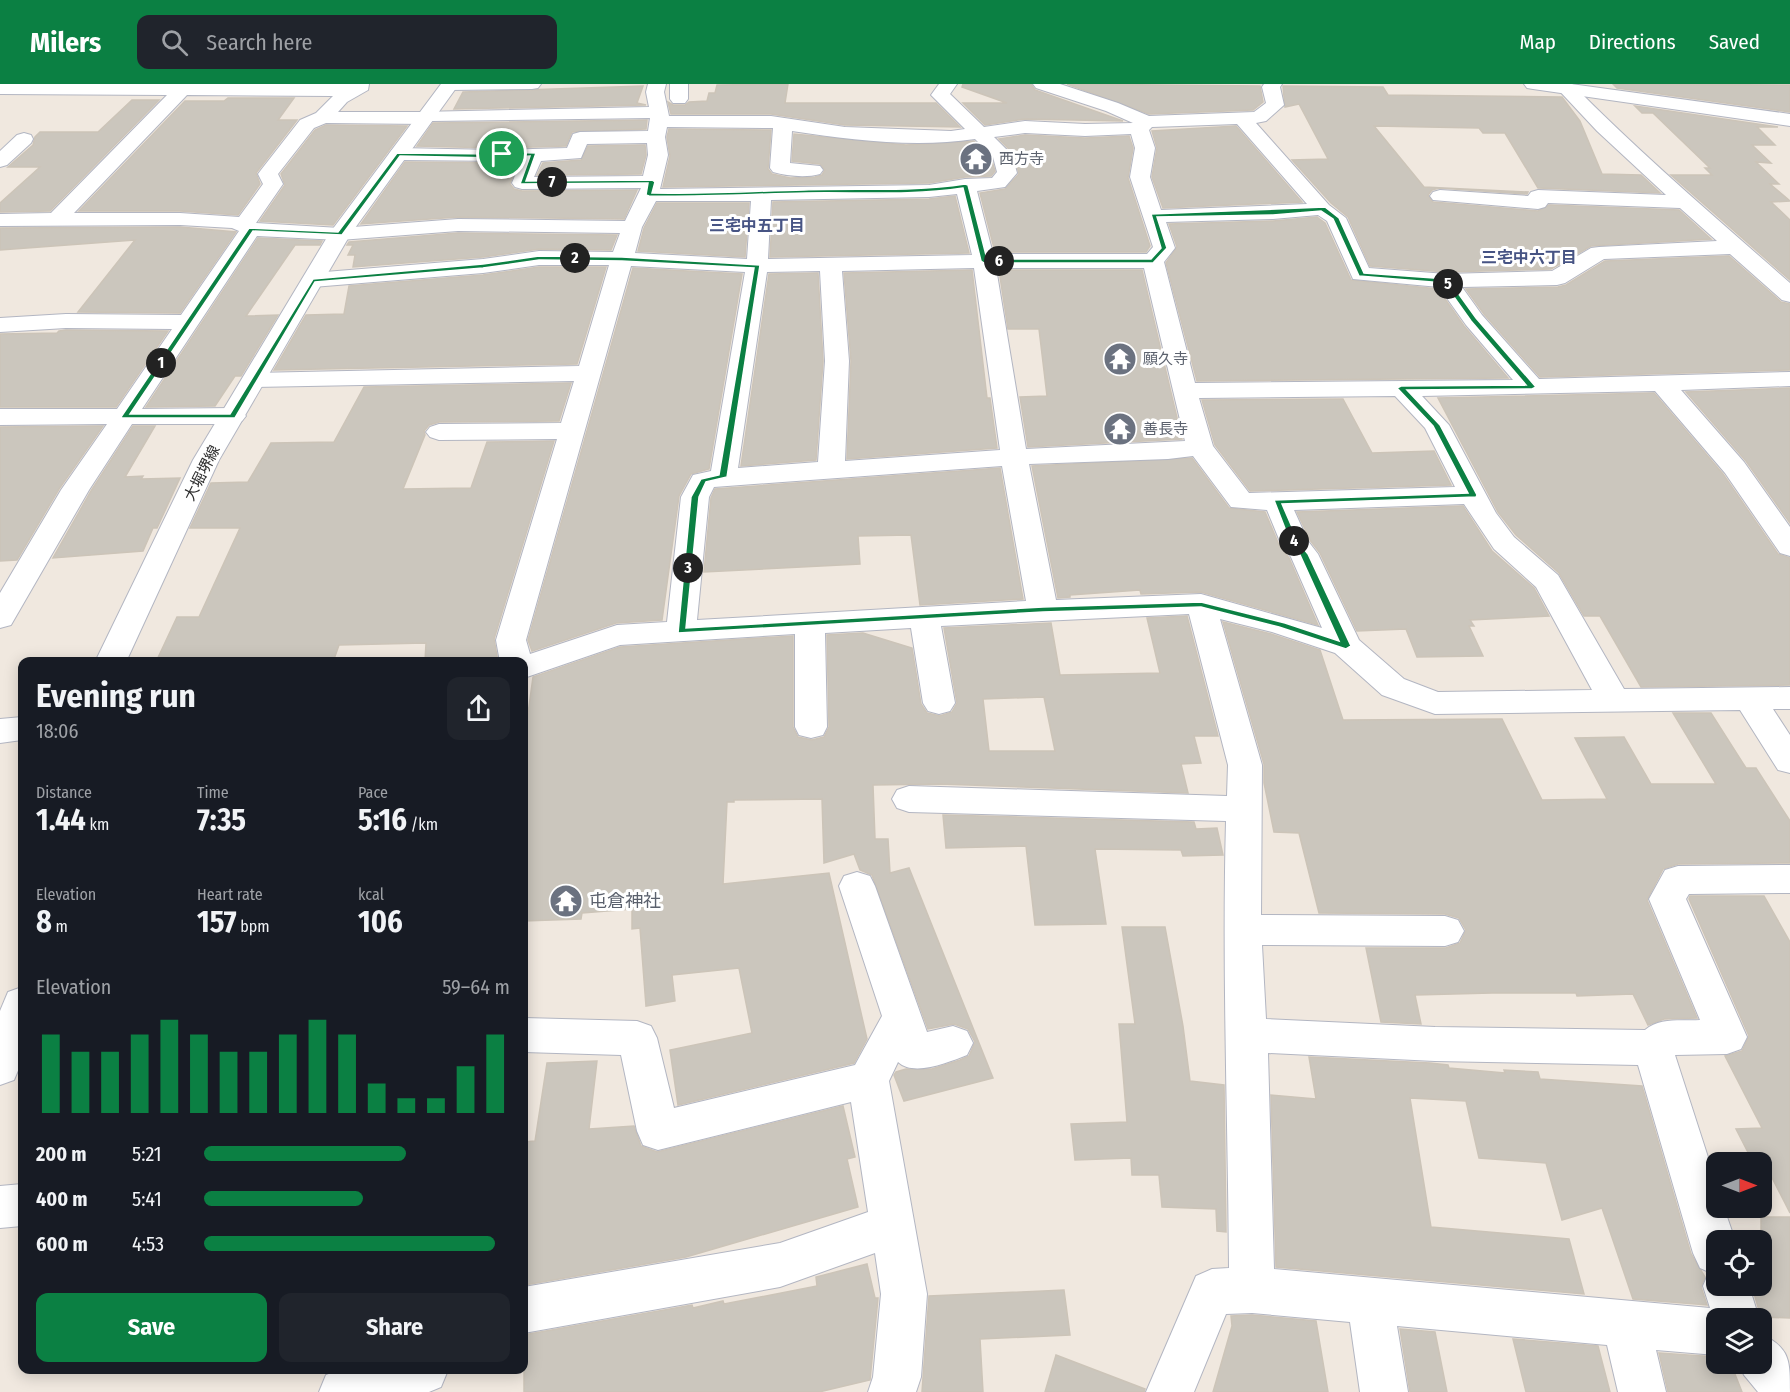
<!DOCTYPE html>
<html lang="en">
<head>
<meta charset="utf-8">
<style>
	:root { --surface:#171b24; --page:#20242c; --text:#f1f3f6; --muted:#9ea1a6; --accent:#0b8043 }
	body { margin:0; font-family:"Fira Sans Condensed","Noto Sans JP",sans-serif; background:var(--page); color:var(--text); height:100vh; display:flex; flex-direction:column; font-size:22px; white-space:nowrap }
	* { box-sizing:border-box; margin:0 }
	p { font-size:20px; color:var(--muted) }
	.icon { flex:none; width:33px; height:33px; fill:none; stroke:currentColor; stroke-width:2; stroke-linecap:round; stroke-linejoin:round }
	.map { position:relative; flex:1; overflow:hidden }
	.side { position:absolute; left:18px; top:573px; width:510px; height:717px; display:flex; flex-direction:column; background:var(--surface); border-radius:12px; box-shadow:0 3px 15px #0003 }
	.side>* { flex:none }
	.needle { width:39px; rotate:90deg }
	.tools { position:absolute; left:1706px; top:1068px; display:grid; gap:12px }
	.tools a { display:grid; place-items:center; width:66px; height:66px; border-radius:12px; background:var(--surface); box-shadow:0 3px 15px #0003; font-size:30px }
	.pin { position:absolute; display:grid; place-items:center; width:51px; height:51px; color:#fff; margin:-26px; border:3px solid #fff; border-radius:50%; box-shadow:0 2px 6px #0007 }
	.km { position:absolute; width:30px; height:30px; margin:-15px; border-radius:50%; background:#222; color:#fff; font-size:16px; line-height:30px; text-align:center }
	.round { display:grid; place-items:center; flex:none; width:63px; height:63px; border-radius:12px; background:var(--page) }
	.summary { display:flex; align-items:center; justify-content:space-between; height:102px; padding:0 18px }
	h1 { font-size:33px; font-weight:700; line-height:45px }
	.metrics { display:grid; grid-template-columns:repeat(3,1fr); gap:9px; height:102px; padding:6px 18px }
	.metrics div { display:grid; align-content:center }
	.metrics b { font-size:30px; font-weight:700 }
	.metrics small { font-size:16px; font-weight:400 }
	.metrics p { font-size:16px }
	.chart { height:168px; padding:12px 18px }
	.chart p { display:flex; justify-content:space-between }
	.chart svg { width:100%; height:108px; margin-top:6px; stroke:var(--accent); stroke-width:6 }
	.cta { display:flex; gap:12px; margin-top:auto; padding:12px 18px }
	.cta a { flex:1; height:69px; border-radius:12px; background:var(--accent); color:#fff; font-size:24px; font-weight:700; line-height:69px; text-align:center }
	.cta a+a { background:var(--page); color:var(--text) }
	ul { padding:0 18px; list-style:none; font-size:20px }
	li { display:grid; grid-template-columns:96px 72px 1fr; align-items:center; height:45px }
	li i { height:15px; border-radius:8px; background:var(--accent) }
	header { display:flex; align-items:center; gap:36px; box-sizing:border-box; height:84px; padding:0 30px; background:var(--accent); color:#fff }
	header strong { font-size:28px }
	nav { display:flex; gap:33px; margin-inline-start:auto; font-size:21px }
	.search { width:420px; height:54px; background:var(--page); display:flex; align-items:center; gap:15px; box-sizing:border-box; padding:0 21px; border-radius:12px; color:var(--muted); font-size:22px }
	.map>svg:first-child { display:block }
	.building { fill:#cbc6bd; stroke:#ccc4b8; stroke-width:1.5; fill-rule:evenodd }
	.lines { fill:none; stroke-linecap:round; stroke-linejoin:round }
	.street-casing { stroke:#b3b6c2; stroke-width:2 }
	.secondary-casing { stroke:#b3b6c2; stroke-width:2 }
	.street { fill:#fff; fill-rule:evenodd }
	.secondary { fill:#fff; fill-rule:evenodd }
	.route { fill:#0b8043; stroke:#fff; stroke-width:1.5; fill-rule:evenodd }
	.labels { text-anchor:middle; stroke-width:6; stroke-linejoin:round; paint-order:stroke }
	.far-worship-label { font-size:15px; fill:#5b616d; stroke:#fff; text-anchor:start }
	.far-street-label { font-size:15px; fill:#2d2d2d; stroke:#fff }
	.far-neighbourhood-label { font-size:16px; font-weight:bold; fill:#475484; stroke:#fff }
	.worship-label { font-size:18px; fill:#5b616d; stroke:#fff; text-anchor:start }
</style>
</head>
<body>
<header>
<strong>Milers</strong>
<div class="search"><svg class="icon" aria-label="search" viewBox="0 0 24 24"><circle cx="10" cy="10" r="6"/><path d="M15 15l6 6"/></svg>Search here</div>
<nav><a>Map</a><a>Directions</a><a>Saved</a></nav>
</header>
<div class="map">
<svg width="1790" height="1308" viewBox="0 0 1790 1308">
	<rect width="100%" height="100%" fill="#f0e8df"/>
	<g class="building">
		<polygon points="788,0 785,19 936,19 960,43 845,41 771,30 671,30 668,18 673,21 685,21 689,18 707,17 709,9 715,9 717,1"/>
		<polygon points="963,0 1031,0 1035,6 1123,37 1025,35 985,41 963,19 1007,19 962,3"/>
		<polygon points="1067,0 1260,2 1263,18 1253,26 1149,30"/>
		<polygon points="1613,0 1790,1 1790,28 1617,4"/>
		<polygon points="643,2 637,19 646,21 454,25 463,8"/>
		<polygon points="1283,2 1383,3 1388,11 1562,13 1580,37 1602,90 1641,91 1660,109 1538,104 1505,49 1483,49 1479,44 1374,42 1424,103 1528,108 1527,110 1439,104 1432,106 1428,111 1433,118 1538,127 1549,121 1679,126 1711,155 1591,162 1551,185 1446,188 1370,182 1348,133 1331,119 1292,76 1328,75 1299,20 1285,23"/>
		<polygon points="228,14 294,14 278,36 297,36 256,89 260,100 238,131 180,127 79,127 185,17 224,17"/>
		<polygon points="132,16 159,16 50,127 0,128 0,119 40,83 8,83 33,61 35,53 40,48 98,48"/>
		<polygon points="1635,22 1778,43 1757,43 1775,61 1752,61 1771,79 1756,78 1779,100 1770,100 1790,117 1771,118 1790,136 1790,196 1671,91 1712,91 1705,84 1710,84 1653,29 1642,29"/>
		<polygon points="647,36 646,45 572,48 566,62 495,64 417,62 433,39"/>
		<polygon points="326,41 407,42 333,141 260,137 285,101 281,90 315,46"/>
		<polygon points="1236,42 1302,118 1163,124 1152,93 1157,64 1152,47"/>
		<polygon points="669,45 771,46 768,85 772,90 790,94 815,93 822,91 825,86 820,80 792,77 794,50 906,61 974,57 991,74 995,87 991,92 965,93 929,99 663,103 670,72 667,53"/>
		<polygon points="1025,51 1085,54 1129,52 1133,64 1128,94 1150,162 1146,168 995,168 980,109 1005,105 1019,90 1014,70 999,55"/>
		<polygon points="645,61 646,71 641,90 537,91 543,79 581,76 588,62"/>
		<polygon points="405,78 518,79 510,100 514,105 522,107 637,106 624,135 458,133 361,140"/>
		<polygon points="955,112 969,169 770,173 773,118 929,115"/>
		<polygon points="657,119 749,119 745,173 638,167 644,144"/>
		<polygon points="1317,133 1325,139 1351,196 1438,205 1464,242 1508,294 1197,297 1166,179 1177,163 1169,140 1273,137"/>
		<polygon points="180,143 236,148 180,229 78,228 135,156 0,166 0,144"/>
		<polygon points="458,149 617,151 611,166 539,165 483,173 353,183 355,171 348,171 353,161 347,161 349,158"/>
		<polygon points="258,154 322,157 320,161 295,161 246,232 278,231 241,292 235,292 215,322 146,323"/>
		<polygon points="1729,172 1781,218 1790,220 1790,286 1540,293 1484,230 1466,205 1558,203 1566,201 1605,177"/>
		<polygon points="539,183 606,183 577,280 274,286 306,231 344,230 349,202 483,191"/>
		<polygon points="633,184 742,190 709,385 691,390 679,412 662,536 616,539 532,567 528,556"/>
		<polygon points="972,186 987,314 990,314 997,364 847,375 851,277 844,189"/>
		<polygon points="999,186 1142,186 1182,355 1028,363 1020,313 1047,312 1039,245 1008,245"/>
		<polygon points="818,189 823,277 816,376 741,382 769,190"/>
		<polygon points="59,247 66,246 168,247 116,323 0,323 0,250 57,249"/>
		<polygon points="571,299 559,337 439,338 429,341 424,347 425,351 403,405 471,404 487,358 554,357 494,555 498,578 425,578 426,559 339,561 333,578 156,578 177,533 199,533 240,444 190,444 211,399 248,398 271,359 334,358 364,303"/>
		<polygon points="1790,304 1790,439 1746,377 1686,308"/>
		<polygon points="1654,309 1723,390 1778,470 1790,474 1790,601 1641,603 1600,532 1584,532 1559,489 1516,451 1498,428 1438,314"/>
		<polygon points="1343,315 1372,369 1434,367 1451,401 1250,407 1215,361 1202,316"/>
		<polygon points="103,342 59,405 17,476 0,477 0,343"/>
		<polygon points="133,342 155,342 125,393 143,392 141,395 180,394 157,444 153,444 143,467 53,474 91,407"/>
		<polygon points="1192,374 1229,424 1265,428 1279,461 1289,474 1318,541 1201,508 1141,510 1140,506 1070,511 1070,513 1058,514 1032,382"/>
		<polygon points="1000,384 1023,515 920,521 911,451 858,452 860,480 704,488 711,414 715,405"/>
		<polygon points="1463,422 1492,467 1534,504 1549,532 1470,536 1474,542 1469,542 1483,572 1417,573 1406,545 1357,547 1320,469 1310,456 1297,428"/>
		<path d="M1187,532l31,120h-24l7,27 -20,1 7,29 -248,-9 -67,1 2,54h13l2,34 19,-5 84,210 -89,23 -10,-26 2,-3 10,-3h26l28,-9 9,-4 6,-14 -7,-13 -14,-5 -26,5 -56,-154 -12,-5 -6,-16 -30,9 -2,-64 -88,1v2h-7l-4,82 106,-11 38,166 -13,24 -176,42 -8,-55 82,-17 -13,-65 -67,7 3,26 -29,5 -6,-78 -8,1v-20l-50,4 -1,6 -57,2v-190l2,-3 7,-51 87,-30 173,-11v91l5,10 14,3 12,-3 5,-10 -2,-92 36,-2 49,15 9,56 6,9 13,3 12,-4 5,-9 -13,-75 107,-5 9,52 100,-2 -13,-55zM1044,613l11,54h-66l-6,-52z"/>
		<polygon points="1223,538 1271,550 1320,566 1343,636 1502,635 1542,716 1607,715 1575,654 1624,653 1651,700 1716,700 1673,629 1711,629 1746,684 1756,684 1790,737 1790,779 1678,780 1663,785 1647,816 1697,934 1664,935 1648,941 1633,910 1577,912 1576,909 1492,909 1415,911 1421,940 1381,938 1366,864 1446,864 1460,859 1466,846 1459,834 1445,830 1319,829 1299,749 1274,748 1264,699 1264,680"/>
		<polygon points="943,731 1194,738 1196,745 1217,744 1223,771 1183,772 1181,766 1095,765 1106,840 1035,841 1026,762 946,764"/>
		<polygon points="1690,812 1764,812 1790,858 1790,1129 1764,1078 1753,1078 1736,1045 1762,1044 1725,972 1742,967 1749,952 1689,815"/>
		<polygon points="1122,843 1165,843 1183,942 1190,997 1224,1001 1226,1148 1217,1147 1216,1125 1162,1123 1159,1091 1132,1091 1131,1074 1075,1076 1071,1040 1127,1038 1119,940 1135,940"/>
		<polygon points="1309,973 1430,979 1448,981 1449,984 1505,989 1504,986 1538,988 1540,995 1642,1002 1691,1170 1705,1193 1701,1203 1707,1221 1633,1215 1602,1124 1562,1136 1546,1079 1479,1074 1466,1017 1410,1014 1431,1143 1569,1155 1584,1210 1276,1183 1271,1011 1316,1015"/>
		<polygon points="597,977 589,1045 634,1042 641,1062 657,1068 843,1022 855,1073 847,1075 858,1123 686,1173 524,1201 524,1058 535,1057 547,979"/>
		<polygon points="1761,1133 1790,1133 1790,1234 1761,1233 1753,1206 1761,1206"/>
		<polygon points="867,1180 875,1214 878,1214 870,1296 819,1308 524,1308 524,1251 692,1221 693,1224 723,1217 724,1220 817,1202 816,1193"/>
		<polygon points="1064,1206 1070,1251 980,1255 983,1308 922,1308 929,1212"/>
		<polygon points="1252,1231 1316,1237 1328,1308 1213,1308 1232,1242 1231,1232"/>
		<polygon points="1400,1245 1435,1248 1447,1308 1410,1308"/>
		<polygon points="1513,1255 1598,1262 1610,1308 1526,1308"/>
		<polygon points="1659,1269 1716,1273 1716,1280 1731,1280 1742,1308 1668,1308"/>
		<polygon points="1056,1271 1145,1305 1144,1308 1045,1308"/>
	</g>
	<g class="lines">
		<g class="street-casing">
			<g id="street">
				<path d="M0,0h369l-1,6 -21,12 -9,10h82l229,-5 -3,-15 2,-8h18l-2,8 5,24h102l74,11 106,4 14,-2 -34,-34 8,-11h18l-7,10 34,33 41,-6 60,3 48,-1 -27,-12 -70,-23 -3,-4h27l58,19 31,13 105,-4 12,-9 -4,-16 2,-3h18l-2,3 4,18 -18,16 -10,2 73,82 17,13 23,50 77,6 106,-3 39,-23 8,-1 118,-6 -37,-33 -132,-5 -3,4 -7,2 -105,-9 -3,-4 3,-4 7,-2 88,6 3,-4 7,-2 128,5 -69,-64 -44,-47h19c69,70 144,134 218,199v19l-8,-2 -52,-46 -126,5 -39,24 -8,2 -95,2 20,28 57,64 251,-7v14l-109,4 63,72 46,65v29l-10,-3 -55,-80 -70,-82 -233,5 27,29 47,88 18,24 44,38 66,114 166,-2v22h-17l17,26v38l-12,-3 -38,-60 -305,4 -53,-19 -47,-42 -63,-21 -52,-13 42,146 -1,150 184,1 13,4 6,11 -6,11 -13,4 -183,-1 4,74 169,8 210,3c15,-13 36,-9 55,-10l-51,-121 16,-29 13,-4 112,-1v28l-101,1 -3,5 61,138 -6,12 -14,5 -52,1 41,127v26h8l11,32h-19v46h33l10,32h-43v37l-60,-5 10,42h-48l-11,-47 -210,-19 11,66h-48l-10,-70 -98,-9 -26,1 -32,78h-48l50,-116 16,-7 17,-1c-1,-149 -7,-298 -3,-447l-317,-9 -12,-4 -5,-9 5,-9 12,-4 318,10 1,-31 -39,-151 -248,12 14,77 -5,8 -11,3 -11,-3 -5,-8 -12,-75 -86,5 2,94 -4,8 -12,3 -12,-3 -4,-8v-93l-175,11 -96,33v-16h-24l-4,-22 61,-201 -118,1 -9,-3 -4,-5 4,-5 9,-3 122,-1 13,-42 -320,6 -9,-2 -3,-5 3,-5 9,-2 325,-7 30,-101h-70l-56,8 -170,14 -8,-2 -3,-5 3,-5 8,-2 170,-14 56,-8 74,1 7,-19 -162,-2 -118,9 -83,-4 -115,173 91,-1 9,3 4,5 -4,5 -9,3h-101l-43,66 -78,135 -11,3v-35l61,-103 46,-66 -107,1v-16h117l55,-80 -106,-1 -66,4v-14l66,-4 115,1 58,-84 -7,-3 -52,-3 -180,1v-12l51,-1 116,-118 -167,-1zM187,11l146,1 -17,17 -16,7 -39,50 -3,4 5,10 -24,33 -59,-4h-106zM650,34l-2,13 -68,1 -7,2 -6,14 -72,2 -96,-2 -7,2 -3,4 3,4 7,2 122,1 -9,22 3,4 7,2 119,-1 -16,33 -167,-2 -118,9 -84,-5 27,-39 -5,-10 36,-46 12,-5 99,1 7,-3zM1237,40l70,80 -146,6 -11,-33 5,-29 -6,-18 3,-3zM667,43l106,1 -3,40 3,4c14,4 33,6 47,2l3,-4 -3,-4 -30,-3 2,-32c59,9 123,17 183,8l18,18 4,15 -5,6 -27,1 -36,6 -269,4 8,-34 -3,-18zM1025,49l60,3 46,-2 4,14 -5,29 23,70 -6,7h-154l-16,-63 28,-4 12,-14 -5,-18 -18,-18zM647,59l1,12 -5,21 -109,1 7,-16 40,-3 6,-14zM957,110l15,61 -204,4 3,-59 158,-3zM656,117h95l-4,58 -112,-6 7,-26zM1318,131l9,6 26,58 86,8 27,38 47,55 -318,3 -31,-121 11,-14 -9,-26 107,-3zM631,182l114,6 -34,199 -18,4 -12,22 -14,125 -50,3 -87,29 -4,-14zM974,184l26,182 -155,11 4,-100 -7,-90zM996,184h148l41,173 -159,8zM820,187l5,90 -7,101 -80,6 29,-196zM1395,312l30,32 30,59 -206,6 -36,-47 -14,-48zM1193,372l38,51 36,3 14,34 10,13 31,71 -121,-34 -145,6 -27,-136 139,-5zM1002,382l24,135 -329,19 12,-123 5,-10zM1464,420l30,45 42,38 56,103 -154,2 -34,-13 -45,-39 -41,-86 -10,-13 -14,-31zM1268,969l167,8 203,4 55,188 7,15 9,4 -6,14 7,22 -436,-39z"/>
				<polygon points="442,0 541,0 538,4 532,5 450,6 444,5"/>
				<polygon points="670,0 688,0 688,15 685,19 673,19 670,15"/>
				<polygon points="24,49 31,51 33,55 31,59 7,81 0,83 0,67 17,51"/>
				<polygon points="22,633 22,656 0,659 0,635"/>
				<path d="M857,788l13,4 5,10 52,146 26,-6 14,5 6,12 -6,12c-18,7 -53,22 -69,7l-9,19 38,213 -6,83 -5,15h-48l5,-15 8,-83 -6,-41 -95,34 -256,46v-46l256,-44 88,-31 -17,-110 -193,48 -15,-5 -6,-14 -16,-76 -97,-3v-34l113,3 14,5 6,12 17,70 181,-43 27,-49 -43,-130 5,-10z"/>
				<polygon points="22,1100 22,1142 0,1144 0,1102"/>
				<path d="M1761,1250c29,14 29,26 29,58h-32l-14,-17 -5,-11h22z"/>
				<polygon points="339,1286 448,1286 441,1303 429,1308 319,1308 326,1291"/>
			</g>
		</g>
		<g class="secondary-casing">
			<g id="secondary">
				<polygon points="441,0 459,0 350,151 219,376 126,578 95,578 193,376 329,150"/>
				<polygon points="1524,0 1571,0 1790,30 1790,42 1533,5 1527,4"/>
				<polygon points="22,903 22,977 14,996 0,1001 0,927 8,908"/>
			</g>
		</g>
		<use href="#street" class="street"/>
		<use href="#secondary" class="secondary"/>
	</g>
	<path class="route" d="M502,68l34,1 -10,28 126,-1 3,2 -3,11c51,1 101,-2 152,-3 54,-2 107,2 161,-6l3,1 19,74h164l10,-11 -10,-34 174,-7 14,11 25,55 84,6 28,39 60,69 -4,2 -125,1 33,35 37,70 -1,2 -194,7 17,39 9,11 43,92 -5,3 -67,-22 -78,-20 -158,5 -365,21 13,-136 10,-18 18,-4 35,-207 -132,-7 -83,-1 -56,8 -168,14 -80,136h-113l-1,-1 128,-189 89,4 59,-79 98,1zM400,72l95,2 35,-2 -10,28 128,-1 -2,12 3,1c52,1 104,-2 157,-3 52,-1 105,3 157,-5l18,73 3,2h169l14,-15 -10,-31 116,-2 48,-4 12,8 26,57 85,7 27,38 55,64 -125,1 -4,2 36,38 35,67 -194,7 17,44 9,11 39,86 -54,-18 -84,-21 -158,5 -357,21 13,-131 7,-15 21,-5 33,-212 -138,-8 -83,-1 -56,8 -170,15 -83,135h-100l123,-183 89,4z"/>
	<defs>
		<g id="temple-disc" transform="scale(1.725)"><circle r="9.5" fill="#6b7280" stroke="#fff"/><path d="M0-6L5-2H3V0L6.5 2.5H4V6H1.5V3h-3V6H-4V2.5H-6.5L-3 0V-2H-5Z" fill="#fff"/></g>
	</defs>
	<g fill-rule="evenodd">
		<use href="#temple-disc" x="976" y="75"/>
		<use href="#temple-disc" x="1120" y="275"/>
		<use href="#temple-disc" x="1120" y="345"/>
		<use href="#temple-disc" x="566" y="817"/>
	</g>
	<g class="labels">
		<g class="far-worship-label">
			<text x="999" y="80">西方寺</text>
			<text x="1143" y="280">願久寺</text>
			<text x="1143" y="350">善長寺</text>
		</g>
		<g class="far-street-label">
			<text transform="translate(202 389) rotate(-63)" y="5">大堀堺線</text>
		</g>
		<g class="far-neighbourhood-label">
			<text x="757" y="147">三宅中五丁目</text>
			<text x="1529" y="179">三宅中六丁目</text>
		</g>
		<g class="worship-label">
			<text x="589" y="823">屯倉神社</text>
		</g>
	</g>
</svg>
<div class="tools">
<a><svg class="needle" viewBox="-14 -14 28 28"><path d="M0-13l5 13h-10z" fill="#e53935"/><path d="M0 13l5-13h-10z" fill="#9ea1a6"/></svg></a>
<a><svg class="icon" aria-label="locate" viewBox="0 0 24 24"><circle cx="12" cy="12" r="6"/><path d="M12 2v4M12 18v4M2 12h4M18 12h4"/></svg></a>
<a><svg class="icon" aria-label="layers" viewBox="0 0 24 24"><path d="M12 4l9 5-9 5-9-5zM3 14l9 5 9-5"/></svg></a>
</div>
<div class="pin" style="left:502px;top:70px;background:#1e9e55"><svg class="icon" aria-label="arrive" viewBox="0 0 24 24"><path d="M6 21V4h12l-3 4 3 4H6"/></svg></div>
<b class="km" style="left:161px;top:279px">1</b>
<b class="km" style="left:575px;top:174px">2</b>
<b class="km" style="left:688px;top:484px">3</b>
<b class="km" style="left:1294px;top:457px">4</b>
<b class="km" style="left:1448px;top:200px">5</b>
<b class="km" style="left:999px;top:177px">6</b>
<b class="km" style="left:552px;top:98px">7</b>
<section class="side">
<div class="summary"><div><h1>Evening run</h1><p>18:06</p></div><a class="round"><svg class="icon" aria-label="share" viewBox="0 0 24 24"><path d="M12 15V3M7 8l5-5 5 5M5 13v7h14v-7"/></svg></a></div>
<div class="metrics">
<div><p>Distance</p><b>1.44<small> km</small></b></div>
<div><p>Time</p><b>7:35</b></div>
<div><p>Pace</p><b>5:16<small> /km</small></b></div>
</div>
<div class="metrics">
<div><p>Elevation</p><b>8<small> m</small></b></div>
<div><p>Heart rate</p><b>157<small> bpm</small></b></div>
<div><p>kcal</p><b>106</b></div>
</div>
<div class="chart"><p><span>Elevation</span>59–64 m</p>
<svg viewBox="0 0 160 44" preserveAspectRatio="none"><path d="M5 44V12M15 44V19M25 44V19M35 44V12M45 44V6M55 44V12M65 44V19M75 44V19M85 44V12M95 44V6M105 44V12M115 44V32M125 44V38M135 44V38M145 44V25M155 44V12"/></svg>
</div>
<ul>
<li><b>200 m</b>5:21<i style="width:66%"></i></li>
<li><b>400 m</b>5:41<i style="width:52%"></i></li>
<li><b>600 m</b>4:53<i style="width:95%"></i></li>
</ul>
<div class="cta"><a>Save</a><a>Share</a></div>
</section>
</div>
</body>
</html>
